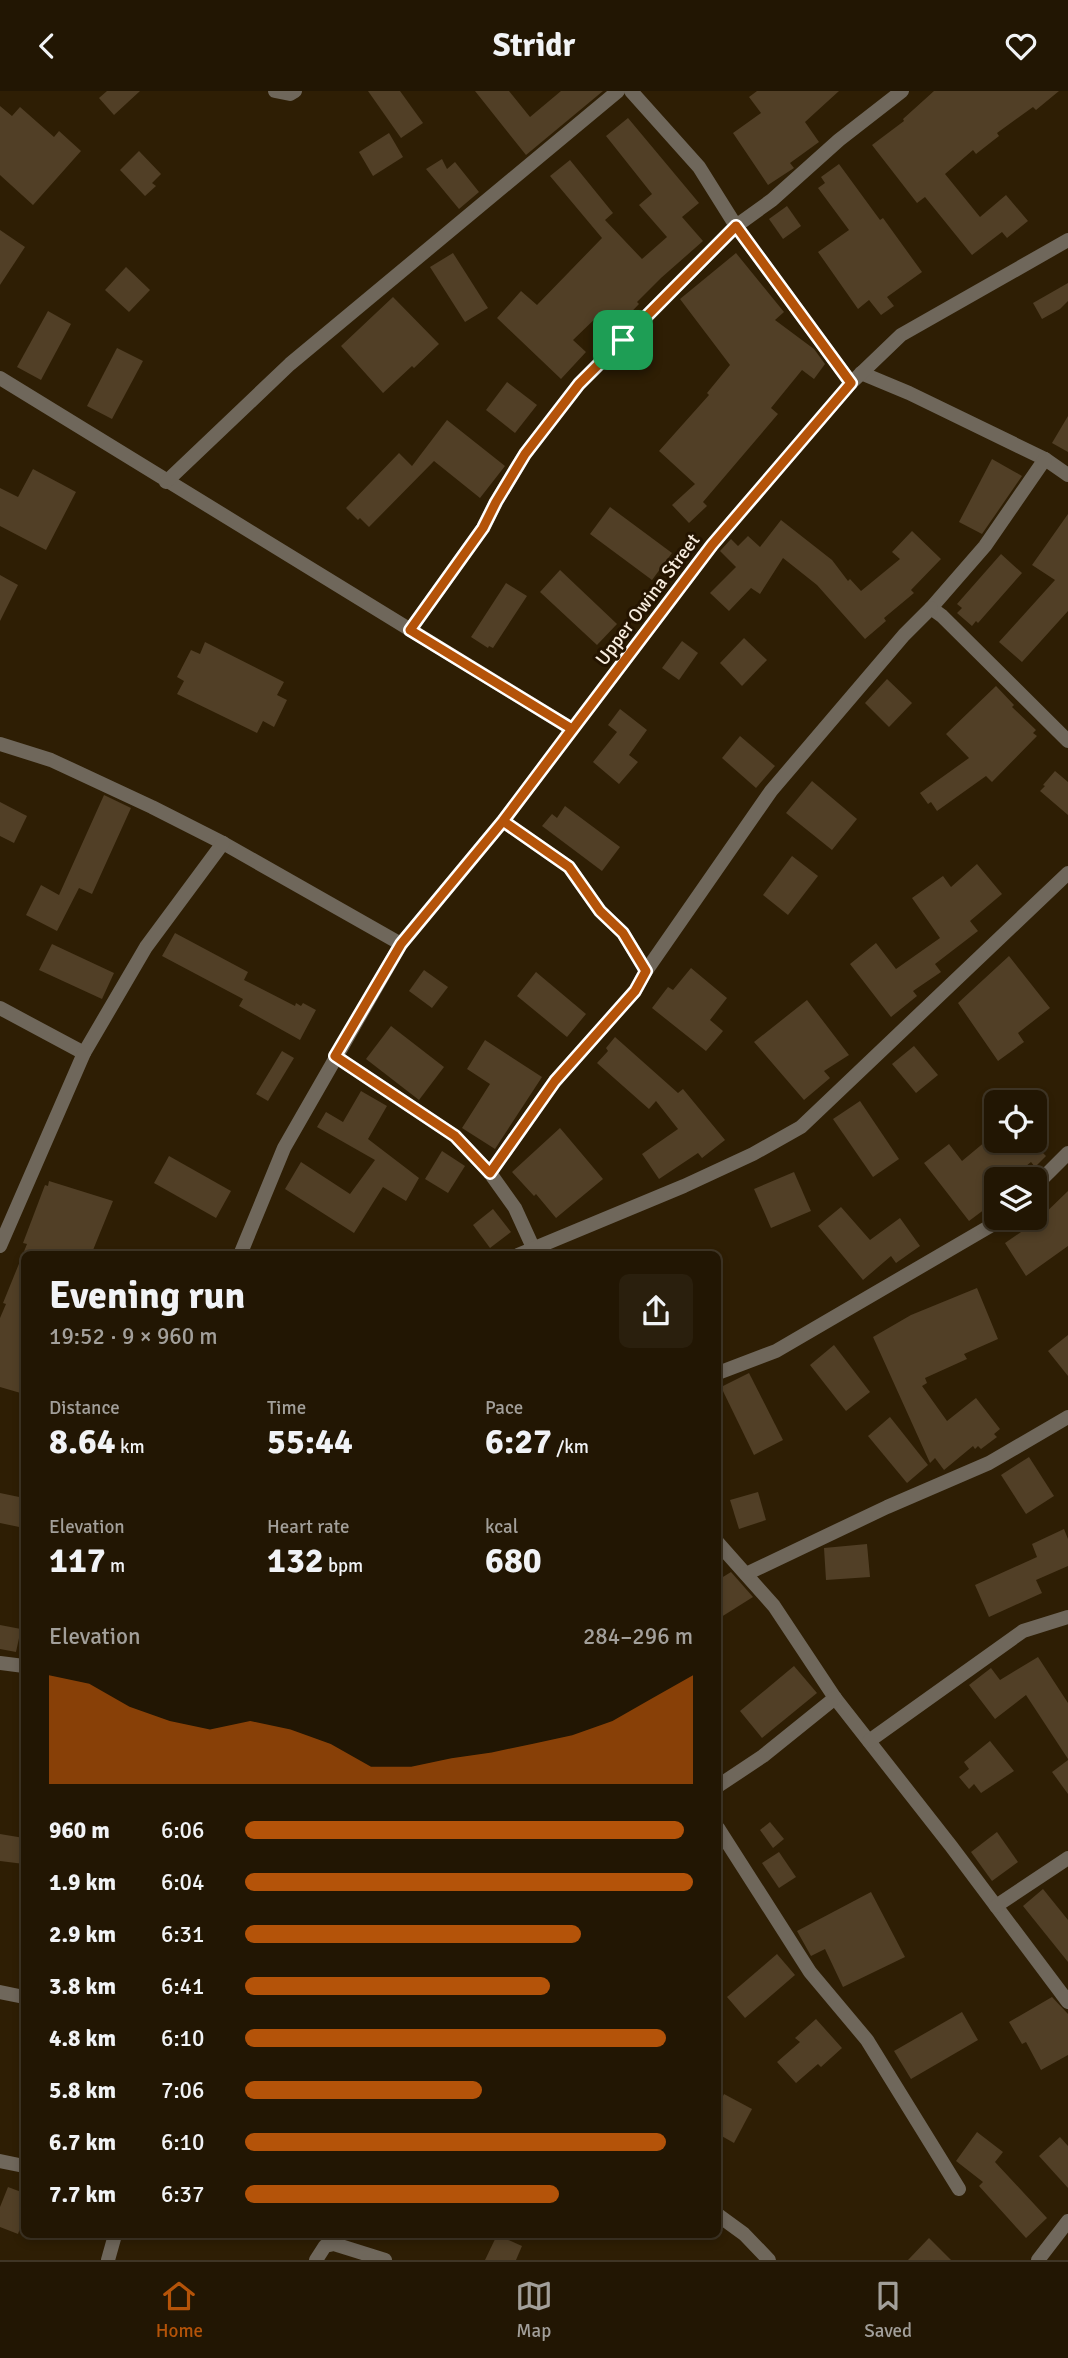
<!DOCTYPE html>
<html lang="en">
<head>
<meta charset="utf-8">
<style>
	:root { --surface:#221603; --page:#2a1f0d; --text:#f1f3f6; --muted:#a29f9a; --line:#3f3525; --accent:#b45309 }
	body { margin:0; font-family:Signika,sans-serif; background:var(--page); color:var(--text); height:100vh; display:flex; flex-direction:column; font-size:26px; white-space:nowrap }
	* { box-sizing:border-box; margin:0 }
	p { font-size:23px; color:var(--muted) }
	.icon { flex:none; width:38px; height:38px; fill:none; stroke:currentColor; stroke-width:2; stroke-linecap:round; stroke-linejoin:round }
	.map { position:relative; flex:1; overflow:hidden }
	.panel { position:absolute; left:21px; top:1160px; width:700px; height:987px; display:flex; flex-direction:column; background:var(--surface); border-radius:10px; box-shadow:0 4px 10px #0003,0 0 0 2px var(--line) }
	.panel>* { flex:none }
	.controls { position:absolute; left:984px; top:999px; display:grid; gap:14px }
	.controls a { display:grid; place-items:center; width:63px; height:63px; border-radius:10px; background:var(--surface); box-shadow:0 4px 10px #0003,0 0 0 2px var(--line); font-size:35px }
	.pin { position:absolute; display:grid; place-items:center; width:60px; height:60px; color:#fff; margin:-30px; border-radius:14px; box-shadow:0 4px 10px #0006 }
	.round { display:grid; place-items:center; flex:none; width:74px; height:74px; border-radius:10px; background:var(--page) }
	.head { display:flex; align-items:center; justify-content:space-between; height:119px; padding:0 28px }
	h1 { font-size:38px; font-weight:700; line-height:52px }
	.figures { display:grid; grid-template-columns:repeat(3,1fr); gap:10px; height:119px; padding:7px 28px }
	.figures div { display:grid; align-content:center }
	.figures b { font-size:35px; font-weight:700 }
	.figures small { font-size:19px; font-weight:400 }
	.figures p { font-size:19px }
	.chart { height:196px; padding:14px 28px }
	.chart p { display:flex; justify-content:space-between }
	.chart svg { width:100%; height:126px; margin-top:7px; fill:var(--accent); opacity:.7 }
	ul { padding:0 28px; list-style:none; font-size:23px }
	li { display:grid; grid-template-columns:112px 84px 1fr; align-items:center; height:52px }
	li i { height:18px; border-radius:9px; background:var(--accent) }
	header { display:flex; justify-content:space-between; align-items:center; height:91px; padding:0 28px; background:var(--surface); font-size:32px; font-weight:700 }
	.menu { display:flex; justify-content:space-around; align-items:center; height:98px; border-top:2px solid var(--line); background:var(--surface); font-size:19px; color:var(--muted) }
	.menu a { display:grid; justify-items:center; gap:4px }
	.menu .current { color:var(--accent) }
	.map>svg:first-child { display:block }
	.building { fill:#513f26 }
	.lines { fill:none; stroke-linecap:round; stroke-linejoin:round }
	.minor { stroke:#6f675b; stroke-width:14 }
	.route-casing { stroke:#fff; stroke-width:14 }
	.route { stroke:#b45309; stroke-width:9 }
	.labels { text-anchor:middle; stroke-width:6; stroke-linejoin:round; paint-order:stroke }
	.street-label { font-size:19px; fill:#f7ecdd; stroke:#241400 }
</style>
</head>
<body>
<header><svg class="icon" aria-label="back" viewBox="0 0 24 24"><path d="M15 5l-7 7 7 7"/></svg>Stridr<svg class="icon" aria-label="heart" viewBox="0 0 24 24"><path d="M12 20l-8-8c-3-5 5-10 8-4 3-6 11-1 8 4z"/></svg></header>
<div class="map">
<svg width="1068" height="2169" viewBox="0 0 1068 2169">
	<rect width="100%" height="100%" fill="#2e1e04"/>
	<g class="building">
		<polygon points="107,0 140,0 114,24 99,7"/>
		<polygon points="368,0 400,0 423,32 401,47"/>
		<polygon points="475,0 509,0 530,26 561,0 603,0 526,64"/>
		<polygon points="757,0 839,0 805,31 819,51 790,72 794,77 768,94 733,42 761,22 749,6"/>
		<polygon points="934,0 1059,0 1036,19 1033,16 997,42 999,45 976,63 973,59 945,83 980,126 1006,104 1028,130 1007,147 1002,141 972,164 925,106 917,112 872,54 904,30 903,28"/>
		<polygon points="0,15 12,25 20,16 54,46 59,40 81,60 33,114 0,84"/>
		<polygon points="628,27 699,112 682,126 703,150 661,187 637,211 639,213 616,237 601,222 573,249 586,261 561,288 497,227 521,200 537,214 602,147 550,85 570,69 613,122 605,129 642,168 667,146 639,114 652,103 606,45"/>
		<polygon points="389,42 403,66 373,85 359,61"/>
		<polygon points="139,60 161,83 152,92 156,95 145,105 120,79"/>
		<polygon points="442,68 447,78 455,71 479,101 459,118 426,78"/>
		<polygon points="839,73 880,129 883,127 922,181 887,206 894,215 881,224 869,209 858,218 818,161 849,139 818,97 825,92 821,86"/>
		<polygon points="787,115 801,135 783,148 769,128"/>
		<polygon points="0,139 25,156 0,194"/>
		<polygon points="453,162 488,217 465,231 430,176"/>
		<polygon points="736,162 784,221 775,229 814,258 825,273 814,288 802,279 771,317 778,323 703,411 707,415 689,432 672,414 695,393 659,360 709,304 707,302 730,274 680,208"/>
		<polygon points="126,176 150,199 129,221 105,199"/>
		<polygon points="1068,192 1068,210 1060,218 1042,228 1033,212"/>
		<polygon points="393,206 439,253 414,277 412,275 383,302 341,255"/>
		<polygon points="48,220 71,233 41,289 17,276"/>
		<polygon points="117,257 143,270 112,328 87,315"/>
		<polygon points="507,291 537,314 515,342 486,319"/>
		<polygon points="1068,325 1068,361 1052,352"/>
		<polygon points="447,329 505,375 480,407 434,370 369,436 360,427 358,429 346,417 399,362 412,375"/>
		<polygon points="992,368 1022,385 982,443 959,431"/>
		<polygon points="33,378 76,401 46,459 0,435 0,397 18,406"/>
		<polygon points="610,416 672,462 652,489 590,443"/>
		<polygon points="1068,423 1068,520 1022,571 999,551 1055,489 1032,474"/>
		<polygon points="781,429 832,469 848,490 850,488 861,500 900,468 892,461 912,440 941,468 911,499 914,502 884,527 886,530 865,548 817,494 783,467 760,503 751,497 729,520 710,502 736,476 720,460 731,448 738,455 748,445 760,456"/>
		<polygon points="1001,463 1022,482 978,532 976,530 972,535 957,522 962,517 957,513"/>
		<polygon points="560,479 617,533 597,554 540,501"/>
		<polygon points="0,484 18,494 0,530"/>
		<polygon points="506,492 527,505 493,557 489,555 488,557 471,546"/>
		<polygon points="744,547 767,569 742,595 720,572"/>
		<polygon points="682,550 698,562 679,589 662,577"/>
		<polygon points="205,551 284,591 277,604 287,609 274,636 263,630 257,642 177,603 184,590 177,586 191,559 200,563"/>
		<polygon points="887,588 912,612 889,636 865,612"/>
		<polygon points="996,595 1014,614 1012,616 1036,639 1033,642 1037,645 992,691 986,685 937,720 931,711 928,713 920,702 969,667 946,643"/>
		<polygon points="620,618 647,639 629,664 638,671 619,693 593,671 617,641 608,634"/>
		<polygon points="740,645 775,675 756,697 722,667"/>
		<polygon points="1055,680 1068,691 1068,724 1040,700 1045,695 1043,694"/>
		<polygon points="812,690 857,728 832,759 786,722"/>
		<polygon points="104,704 131,717 92,803 79,797 57,840 26,824 41,794 59,804"/>
		<polygon points="0,711 27,725 14,752 0,745"/>
		<polygon points="565,715 620,756 602,780 542,735 552,723 557,727"/>
		<polygon points="792,765 818,785 788,824 763,804"/>
		<polygon points="977,773 1002,803 970,830 978,840 935,873 941,881 913,900 917,905 891,926 850,873 876,852 896,878 940,847 912,807 943,785 951,796"/>
		<polygon points="175,842 248,881 244,889 295,915 296,912 301,915 303,912 316,919 300,949 239,915 243,908 162,865"/>
		<polygon points="52,853 114,882 102,908 39,879"/>
		<polygon points="1009,865 1050,917 1018,942 1024,951 998,970 958,912"/>
		<polygon points="691,877 727,907 710,929 723,940 706,960 652,917 668,896 673,899"/>
		<polygon points="424,879 448,896 432,917 409,900"/>
		<polygon points="536,881 586,923 567,946 517,905"/>
		<polygon points="807,909 849,964 824,980 830,987 804,1009 754,951"/>
		<polygon points="391,935 444,976 419,1009 366,968"/>
		<polygon points="615,946 678,1002 683,998 725,1049 702,1067 698,1062 659,1088 642,1063 678,1038 656,1010 649,1018 597,972 608,960 606,957"/>
		<polygon points="485,949 542,986 495,1058 462,1037 490,993 467,978"/>
		<polygon points="914,955 938,984 916,1002 892,973"/>
		<polygon points="282,960 294,967 268,1010 256,1003"/>
		<polygon points="361,1000 387,1015 368,1048 419,1087 406,1110 383,1096 354,1142 285,1098 301,1071 350,1103 375,1069 317,1036 326,1021 343,1031"/>
		<polygon points="860,1010 899,1068 873,1086 833,1028"/>
		<polygon points="560,1037 603,1088 556,1127 536,1103 534,1105 512,1081"/>
		<polygon points="986,1050 1048,1050 1040,1059 1046,1065 1035,1076 1031,1071 1010,1088 996,1088 996,1100 989,1106 993,1112 969,1130 924,1072 949,1053 962,1070"/>
		<polygon points="442,1060 465,1075 448,1102 425,1088"/>
		<polygon points="169,1065 231,1100 216,1127 154,1092"/>
		<polygon points="794,1081 811,1120 771,1137 754,1098"/>
		<polygon points="49,1090 113,1110 91,1164 24,1164 24,1303 0,1296 0,1227 6,1213 3,1212 27,1153 23,1152 45,1094 48,1095"/>
		<polygon points="1068,1100 1068,1155 1026,1185 1005,1152 1037,1130"/>
		<polygon points="841,1116 870,1149 900,1127 920,1155 896,1172 891,1165 863,1189 818,1135"/>
		<polygon points="493,1118 511,1141 490,1157 473,1134"/>
		<polygon points="977,1197 998,1248 964,1263 967,1268 925,1287 927,1292 922,1295 947,1330 976,1307 1000,1338 994,1343 997,1346 981,1358 978,1355 975,1358 973,1355 944,1379 935,1367 930,1372 873,1246 911,1224"/>
		<polygon points="1068,1244 1068,1285 1048,1260"/>
		<polygon points="834,1254 870,1301 846,1320 810,1274"/>
		<polygon points="749,1282 783,1349 754,1364 721,1296"/>
		<polygon points="890,1326 928,1374 907,1392 868,1345"/>
		<polygon points="1029,1366 1054,1405 1026,1423 1001,1384"/>
		<polygon points="758,1401 766,1429 739,1438 730,1409"/>
		<polygon points="0,1402 24,1407 24,1437 0,1432"/>
		<polygon points="1064,1438 1068,1448 1068,1475 1036,1489 1042,1502 989,1526 975,1494 1037,1466 1032,1453"/>
		<polygon points="867,1453 870,1486 826,1489 824,1457"/>
		<polygon points="731,1481 753,1506 718,1528 718,1489"/>
		<polygon points="0,1534 21,1538 16,1561 0,1558"/>
		<polygon points="1038,1566 1068,1612 1068,1668 1026,1604 995,1628 969,1594 991,1577 1000,1589"/>
		<polygon points="794,1575 817,1602 762,1647 740,1620"/>
		<polygon points="990,1650 1014,1680 981,1702 974,1693 969,1698 959,1686 969,1678 964,1671"/>
		<polygon points="1068,1669 1068,1703 1052,1681"/>
		<polygon points="770,1731 784,1748 773,1757 760,1739"/>
		<polygon points="997,1741 1018,1771 992,1790 971,1761"/>
		<polygon points="0,1743 24,1747 24,1773 0,1770"/>
		<polygon points="779,1761 796,1786 779,1797 762,1772"/>
		<polygon points="1043,1798 1068,1829 1068,1871 1023,1815"/>
		<polygon points="871,1801 905,1866 843,1896 825,1858 811,1865 797,1840"/>
		<polygon points="777,1863 795,1884 745,1927 727,1906"/>
		<polygon points="1052,1906 1068,1923 1068,1964 1041,1979 1026,1951 1022,1953 1009,1931"/>
		<polygon points="962,1921 978,1949 911,1988 894,1960"/>
		<polygon points="816,1928 842,1957 821,1976 818,1973 796,1992 777,1971 800,1951 795,1947"/>
		<polygon points="724,2003 752,2018 734,2052 718,2043 718,2015"/>
		<polygon points="977,2041 1003,2061 995,2071 1047,2127 1026,2147 979,2095 983,2091 956,2070"/>
		<polygon points="1060,2046 1068,2055 1068,2097 1039,2065"/>
		<polygon points="8,2096 24,2102 24,2126 18,2143 0,2136 0,2116"/>
		<polygon points="497,2144 522,2155 516,2169 485,2169"/>
		<polygon points="929,2147 951,2169 908,2169"/>
	</g>
	<g class="lines">
		<g class="minor">
			<polyline points="275,0 290,3 295,0"/>
			<polyline points="631,0 699,76 736,135 851,292"/>
			<polyline points="861,282 909,302 1045,368 1068,384"/>
			<polyline points="0,287 572,638"/>
			<polyline points="1045,368 985,455 931,517 942,525 1068,650"/>
			<polyline points="166,391 290,273 618,0"/>
			<polyline points="410,539 483,437 496,411 525,363 579,293 736,135 772,109 839,49 902,0"/>
			<polyline points="0,653 51,669 152,716 223,752 401,853"/>
			<polyline points="646,880 771,700 904,544 931,517"/>
			<polyline points="0,917 84,962"/>
			<polyline points="335,965 455,1045 490,1082 515,1117 536,1163"/>
			<polyline points="490,1082 555,990 635,900 646,880 623,842 600,820 569,776 503,730"/>
			<polyline points="1034,1096 1068,1062"/>
			<polyline points="0,1155 84,962 146,856 223,752"/>
			<polyline points="240,1164 284,1057 401,853 503,730 712,454 851,292 901,244 1068,149"/>
			<polyline points="518,1164 684,1095 753,1063 801,1036 1068,782"/>
			<polyline points="718,1282 776,1260 1004,1127"/>
			<polyline points="718,1452 774,1515 835,1607 951,1755 1068,1911"/>
			<polyline points="746,1483 887,1416 989,1372 1068,1326"/>
			<polyline points="0,1572 24,1575"/>
			<polyline points="869,1650 1023,1540 1068,1526"/>
			<polyline points="718,1695 763,1665 835,1607"/>
			<polyline points="718,1737 810,1881 867,1949 959,2098"/>
			<polyline points="996,1815 1068,1767"/>
			<polyline points="0,1901 24,1906"/>
			<polyline points="0,2070 24,2075"/>
			<polyline points="718,2124 744,2143 769,2169"/>
			<polyline points="108,2169 115,2144"/>
			<polyline points="316,2169 325,2155 334,2153 385,2169"/>
			<polyline points="1038,2169 1068,2130"/>
		</g>
	</g>
	<g class="lines">
		<g class="route-casing">
			<polyline id="route" points="623,249 579,293 525,363 496,411 483,437 410,539 572,638 503,730 401,853 335,965 455,1045 490,1082 555,990 635,900 646,880 623,842 600,820 569,776 503,730 712,454 851,292 736,135 623,249"/>
		</g>
		<use href="#route" class="route"/>
	</g>
	<g class="labels">
		<g class="street-label">
			<text transform="translate(647 508) rotate(-53)" y="7">Upper Owina Street</text>
		</g>
	</g>
</svg>
<div class="controls">
<a><svg class="icon" aria-label="locate" viewBox="0 0 24 24"><circle cx="12" cy="12" r="6"/><path d="M12 2v4M12 18v4M2 12h4M18 12h4"/></svg></a>
<a><svg class="icon" aria-label="layers" viewBox="0 0 24 24"><path d="M12 4l9 5-9 5-9-5zM3 14l9 5 9-5"/></svg></a>
</div>
<div class="pin" style="left:623px;top:249px;background:#1e9e55"><svg class="icon" aria-label="arrive" viewBox="0 0 24 24"><path d="M6 21V4h12l-3 4 3 4H6"/></svg></div>
<section class="panel">
<div class="head"><div><h1>Evening run</h1><p>19:52 · 9 × 960 m</p></div><a class="round"><svg class="icon" aria-label="share" viewBox="0 0 24 24"><path d="M12 15V3M7 8l5-5 5 5M5 13v7h14v-7"/></svg></a></div>
<div class="figures">
<div><p>Distance</p><b>8.64<small> km</small></b></div>
<div><p>Time</p><b>55:44</b></div>
<div><p>Pace</p><b>6:27<small> /km</small></b></div>
</div>
<div class="figures">
<div><p>Elevation</p><b>117<small> m</small></b></div>
<div><p>Heart rate</p><b>132<small> bpm</small></b></div>
<div><p>kcal</p><b>680</b></div>
</div>
<div class="chart"><p><span>Elevation</span>284–296 m</p>
<svg viewBox="0 0 160 44" preserveAspectRatio="none"><path d="M0 44V6L10 9L20 17L30 22L40 25L50 22L60 25L70 30L80 38L90 38L100 35L110 33L120 30L130 27L140 22L150 14L160 6V44z"/></svg>
</div>
<ul>
<li><b>960 m</b>6:06<i style="width:98%"></i></li>
<li><b>1.9 km</b>6:04<i style="width:100%"></i></li>
<li><b>2.9 km</b>6:31<i style="width:75%"></i></li>
<li><b>3.8 km</b>6:41<i style="width:68%"></i></li>
<li><b>4.8 km</b>6:10<i style="width:94%"></i></li>
<li><b>5.8 km</b>7:06<i style="width:53%"></i></li>
<li><b>6.7 km</b>6:10<i style="width:94%"></i></li>
<li><b>7.7 km</b>6:37<i style="width:70%"></i></li>
</ul>
</section>
</div>
<nav class="menu">
<a class="current"><svg class="icon" aria-label="home" viewBox="0 0 24 24"><path d="M3 11l9-7 9 7M6 9v11h12V9"/></svg>Home</a>
<a><svg class="icon" aria-label="map" viewBox="0 0 24 24"><path d="M3 6l6-2 6 2 6-2v14l-6 2-6-2-6 2zM9 4v14M15 6v14"/></svg>Map</a>
<a><svg class="icon" aria-label="saved" viewBox="0 0 24 24"><path d="M7 4h10v16l-5-4-5 4z"/></svg>Saved</a>
</nav>
</body>
</html>
